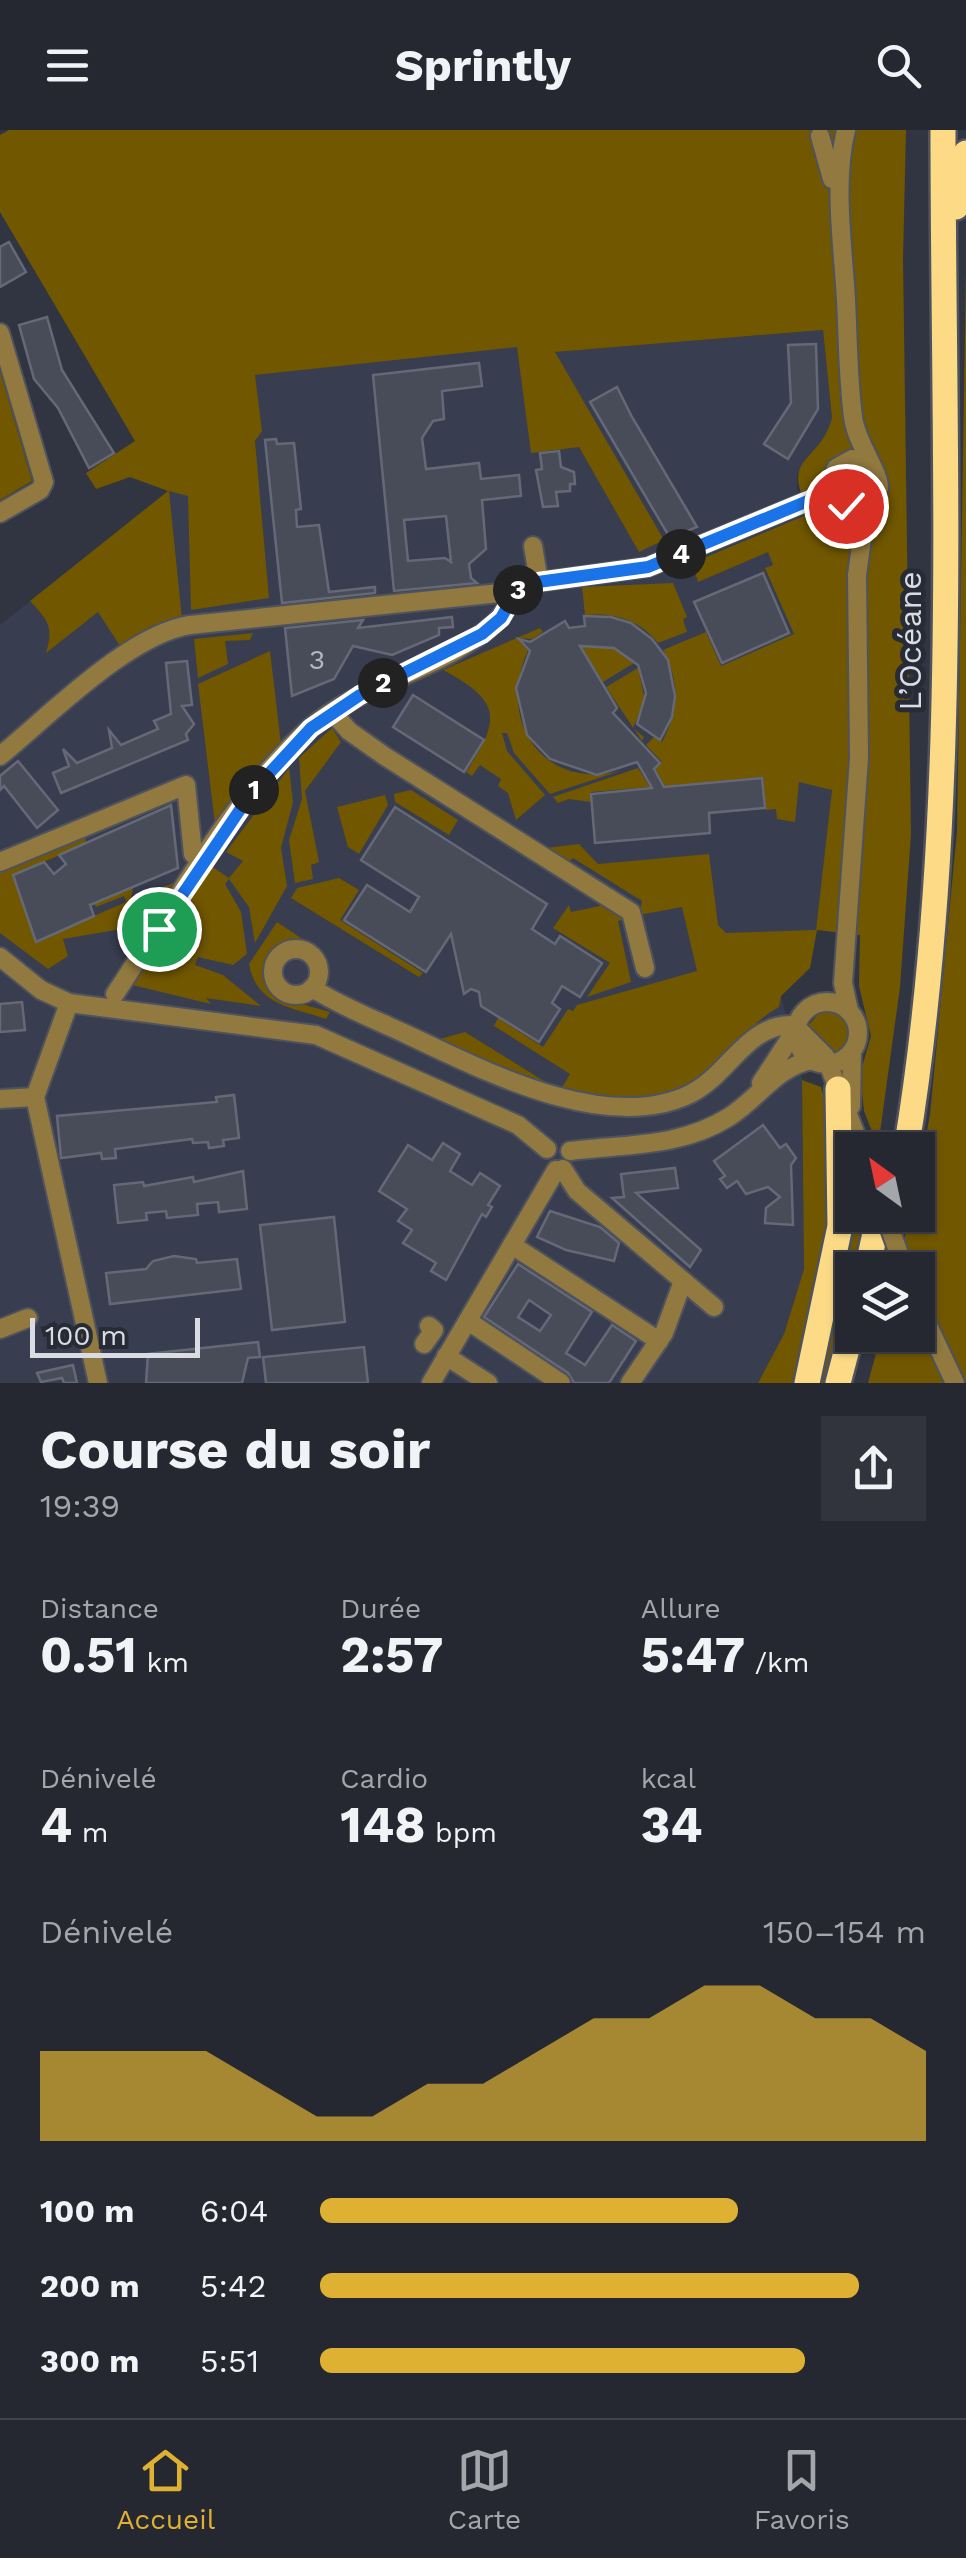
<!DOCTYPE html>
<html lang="fr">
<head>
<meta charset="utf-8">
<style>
	:root { --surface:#252831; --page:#31343d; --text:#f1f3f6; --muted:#a3a6ab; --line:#42444d; --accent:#deb133 }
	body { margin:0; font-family:"Work Sans",sans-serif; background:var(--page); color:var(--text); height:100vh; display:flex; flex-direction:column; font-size:38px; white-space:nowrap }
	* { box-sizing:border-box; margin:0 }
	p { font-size:32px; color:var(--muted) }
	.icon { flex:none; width:55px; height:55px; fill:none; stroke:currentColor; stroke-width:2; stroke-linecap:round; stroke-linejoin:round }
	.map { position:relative; height:1253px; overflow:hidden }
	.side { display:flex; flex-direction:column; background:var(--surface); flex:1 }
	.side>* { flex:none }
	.needle { width:65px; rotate:327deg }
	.fabs { position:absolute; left:835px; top:1002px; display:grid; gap:20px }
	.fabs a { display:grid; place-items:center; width:100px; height:100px; border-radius:0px; background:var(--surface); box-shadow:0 2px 8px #0004,0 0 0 2px var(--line); font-size:50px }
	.scale { position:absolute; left:30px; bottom:25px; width:170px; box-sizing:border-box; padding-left:10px; border:5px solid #d9dce3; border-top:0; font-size:28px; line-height:35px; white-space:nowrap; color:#d9dce3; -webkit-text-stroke:8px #272b36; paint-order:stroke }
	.pin { position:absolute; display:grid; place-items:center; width:85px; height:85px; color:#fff; margin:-42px; border:5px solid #fff; border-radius:50%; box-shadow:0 2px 10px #0007 }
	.km { position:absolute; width:50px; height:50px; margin:-25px; border-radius:50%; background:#222; color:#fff; font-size:28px; line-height:50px; text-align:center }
	.round { display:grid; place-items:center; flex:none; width:105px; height:105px; border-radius:0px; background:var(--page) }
	.overview { display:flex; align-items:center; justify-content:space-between; height:170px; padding:0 40px }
	h1 { font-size:55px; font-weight:700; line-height:75px }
	.stats { display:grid; grid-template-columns:repeat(3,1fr); gap:15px; height:170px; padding:10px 40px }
	.stats div { display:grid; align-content:center }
	.stats b { font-size:50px; font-weight:700 }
	.stats small { font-size:28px; font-weight:400 }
	.stats p { font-size:28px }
	.chart { height:280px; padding:20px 40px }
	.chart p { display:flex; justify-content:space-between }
	.chart svg { width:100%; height:180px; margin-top:10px; fill:var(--accent); opacity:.7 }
	ul { padding:0 40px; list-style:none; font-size:32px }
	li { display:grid; grid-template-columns:160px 120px 1fr; align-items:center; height:75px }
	li i { height:25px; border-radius:12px; background:var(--accent) }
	header { display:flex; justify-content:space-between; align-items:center; height:130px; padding:0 40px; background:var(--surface); font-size:45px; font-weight:700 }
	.menu { display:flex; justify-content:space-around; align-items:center; height:140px; border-top:2px solid var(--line); background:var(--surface); font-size:28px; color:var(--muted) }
	.menu a { display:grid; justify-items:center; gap:5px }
	.menu .on { color:var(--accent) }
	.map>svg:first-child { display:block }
	.built { fill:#383d4f }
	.green { fill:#715700 }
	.building { fill:#484c58; stroke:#656977; stroke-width:2.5; fill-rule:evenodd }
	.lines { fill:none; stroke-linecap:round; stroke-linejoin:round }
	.minor-casing { stroke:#4f535e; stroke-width:22 }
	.highway-casing { stroke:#4f535e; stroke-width:30 }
	.minor { stroke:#91793f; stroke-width:18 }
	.highway { stroke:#fddb86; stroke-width:25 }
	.minor-bridge-casing { stroke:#4f535e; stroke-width:22; stroke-linecap:butt }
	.minor-bridge { stroke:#91793f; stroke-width:18 }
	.route-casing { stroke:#fff; stroke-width:20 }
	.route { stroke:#1a73e8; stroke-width:12 }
	.labels { text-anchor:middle; stroke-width:10; stroke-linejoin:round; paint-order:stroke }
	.number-label { font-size:28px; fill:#b5b8c0 }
	.street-label { font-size:32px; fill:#d9dce3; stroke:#272b36 }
</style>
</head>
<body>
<header><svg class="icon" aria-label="menu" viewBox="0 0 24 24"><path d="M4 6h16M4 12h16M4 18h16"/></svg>Sprintly<svg class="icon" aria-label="search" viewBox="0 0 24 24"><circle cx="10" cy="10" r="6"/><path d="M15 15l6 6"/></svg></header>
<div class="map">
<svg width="966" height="1253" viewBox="0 0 966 1253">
	<rect width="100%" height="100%" fill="#313541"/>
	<polygon class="built" points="823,200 832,288 829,301 797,344 797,359 812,383 835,621 825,743 810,838 781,866 802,950 804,1139 784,1204 758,1253 0,1253 0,495 169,361 188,365 255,310 262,300 254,245 514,216 555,222"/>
	<g class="green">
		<path d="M9,0h897l-3,128 8,576 -11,153 -22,160 -14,-36 -4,-37 11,-38 -12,-50 1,-51 -43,-5 -7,38 -29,28 -2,11c-37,21 -55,58 -91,80 -70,43 -189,-19 -255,-46l32,-9 95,59 10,-17 -76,-48 4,-8 45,29 25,-38 5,2 4,-6 120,-34 -15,-64 -43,8 3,-14 -69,-43 -4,4 -23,-14 33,-4 19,20 111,-10 9,71 8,8 90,-3 16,-140 -33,-8 -4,40 -18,-3 -1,-10 -10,1 -3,-33 -98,9 -10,-17 7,-7 -16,-17 8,-8 8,5c17,-32 18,-60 1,-92l43,-18 15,34 73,-32 -29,-66 8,-3 -5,-13 -70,30 -6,-19 119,-50c-34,-57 9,-49 21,-95l-9,-88 -268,22 109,188 -25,12 -60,-105 -48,6 -14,-106 -262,28 7,56 -7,10 14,157 -78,12 -3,-114 -19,-5 13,128 -31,7 -31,20 -22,-34 -52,41c8,-26 2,-33 -16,-52l138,-110 -38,-14 -34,12 -10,-16 49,-32 -135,-229v-77z"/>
		<polygon points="966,139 966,1253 868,1253 881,1205 918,1205 918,1140 897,1140 910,1085 918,1085 918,1046 930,985 957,701"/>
		<polygon points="0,241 32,351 0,370"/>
		<path d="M673,453l14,34 -4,2 4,13 -29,11c-18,-23 -44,-31 -73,-28l-3,-28z"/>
		<path d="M540,498l3,4 -11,7 -15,-1 11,13c-32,68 14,140 92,120l-70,23 -36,-41 -7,-20h-5l5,18 38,44 -29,25 -8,-27 -10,-7 3,-7 -21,-14 -8,11 -6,-4c34,-52 37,-70 -23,-102z"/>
		<polygon points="253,503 250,510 225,511 228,534 198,548 194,509"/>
		<polygon points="577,509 615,519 634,533 603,552"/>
		<polygon points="270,521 281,614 216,702 198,554"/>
		<polygon points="638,538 645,570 633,598 644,607 642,611 606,557"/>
		<polygon points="332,598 341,612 305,661 319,732 311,735 313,749 295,753 289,710 302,669 299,628"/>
		<polygon points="289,638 293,672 281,718 287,756 255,813 249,777 229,749 225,754 241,782 247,824 233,835 198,827 195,835 223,845 261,876 206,868 211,874 128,854 146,829 153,829 151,819 208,734 229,748 243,731 226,722"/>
		<polygon points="638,638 650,657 591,662 591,672 569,669 558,673 553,667"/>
		<polygon points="411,660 458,690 449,705 395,672 394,664"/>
		<polygon points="385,665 388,675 359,724 348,717 337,677"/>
		<polygon points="85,702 86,714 13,745 36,811 126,772 124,766 96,777 94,774 133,757 131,769 176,752 151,794 63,809 68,826 48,839 0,803 0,737"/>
		<polygon points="339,748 359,760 340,790 423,843 419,847 291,768 297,758"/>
		<polygon points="598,769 626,789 618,791 631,852 587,867 610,833 553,798 569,775 571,782 600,776"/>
		<path d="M277,792l42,28 -2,3 -19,-12 -24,7 -10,18 4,24 9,7 53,15 -4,7c-33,-12 -69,-12 -77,-55z"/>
		<path d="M832,882c14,5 19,16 16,31l-14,13 -28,-28 13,-15z"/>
		<polygon points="802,950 821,957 827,980 852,1029 852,1085 865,1085 825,1253 758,1253 784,1204 804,1139"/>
	</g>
	<g class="building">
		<polygon points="9,112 26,142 0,157 0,117"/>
		<polygon points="47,187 62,240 114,323 89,338 58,278 34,249 19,195"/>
		<polygon points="816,214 818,279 788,329 764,314 791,273 788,215"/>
		<path d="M479,233l3,23 -40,5 2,28 -11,2 -11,17 4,31 53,-6 2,16 38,-4 2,21 -39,4 4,49 -17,15 2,14 6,5 -83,8 -21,-216zM446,386l5,46 -6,-4 -37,3 -4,-41z"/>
		<polygon points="617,257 632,287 697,397 670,408 590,272"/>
		<polygon points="276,309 277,314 294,313 301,379 296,380 297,397 319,395 329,462 375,457 375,463 282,473 265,310"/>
		<polygon points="559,321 561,337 574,342 575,354 570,354 570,361 556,362 558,376 543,377 536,340 542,339 540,323"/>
		<polygon points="763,443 789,503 722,533 694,472"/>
		<polygon points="584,486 611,487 631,493 652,509 668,530 675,566 672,587 660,610 637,594 646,563 638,535 614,518 580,516 617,578 613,583 660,633 654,639 664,657 762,648 765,678 709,683 710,703 595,713 591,664 652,658 637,632 597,645 550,629 527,605 516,558 530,521 519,509 530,512 565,491 569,498 585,496"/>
		<polygon points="452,487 453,497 439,498 439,505 392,525 353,516 334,549 292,566 285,498 363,490 358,498"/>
		<polygon points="187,531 192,575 182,576 194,594 186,604 188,610 61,663 53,643 69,636 63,619 77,633 112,618 109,600 121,615 158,599 154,591 171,584 166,533"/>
		<polygon points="413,565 484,610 464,642 393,597"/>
		<polygon points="18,631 58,680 37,698 4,656 0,660 0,646"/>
		<polygon points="171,675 178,738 90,775 94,786 36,812 13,745 44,732 54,744 66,734 59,725"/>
		<polygon points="395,677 547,774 532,799 555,814 560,806 602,833 580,867 562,856 552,873 560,879 539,912 481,876 479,862 471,859 464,864 451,804 426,842 344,790 367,755 410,782 419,767 361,730"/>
		<polygon points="22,872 25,900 0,902 0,874"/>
		<polygon points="234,965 239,1008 223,1010 224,1016 209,1018 208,1012 193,1013 192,1009 115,1019 116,1028 102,1029 101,1023 61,1028 57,986 217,972 216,967"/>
		<polygon points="763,995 780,1018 786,1014 796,1028 791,1035 793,1095 765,1093 766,1078 780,1067 768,1057 746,1064 737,1051 727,1058 720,1049 725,1046 714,1031"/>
		<polygon points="443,1013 460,1024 450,1041 472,1055 480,1043 500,1056 488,1075 492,1077 486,1087 482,1084 446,1150 431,1141 436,1133 403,1113 412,1100 398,1091 407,1079 379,1061 408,1015 432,1030"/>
		<polygon points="675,1038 678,1058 636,1063 701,1120 690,1137 612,1068 624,1067 621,1044"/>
		<polygon points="243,1041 247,1079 219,1082 218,1072 197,1074 198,1085 167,1088 166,1081 146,1083 147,1090 118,1093 114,1055 143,1052 144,1056 193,1047 194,1052"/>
		<polygon points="550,1081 600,1097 619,1113 614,1131 566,1120 537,1107"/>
		<polygon points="334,1087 345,1192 272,1200 260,1095"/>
		<polygon points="174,1126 196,1129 197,1133 237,1129 241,1159 110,1174 106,1143 146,1139 153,1131"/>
		<path d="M518,1134l74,48 -26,41 19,12 27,-40 24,16 -27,42h-35l-6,-10 -84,-56zM529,1170l22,15 -11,16 -22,-14z"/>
		<polygon points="258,1212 260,1227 248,1228 242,1253 146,1253 148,1224"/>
		<polygon points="364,1217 368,1253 266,1253 263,1227"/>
		<polygon points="73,1235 77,1253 64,1253 62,1248 41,1252 37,1243"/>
	</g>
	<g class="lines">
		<g class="minor-casing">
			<g id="minor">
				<path d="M846,0c-13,54 -3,115 0,170 2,39 2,79 7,117 4,28 26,53 26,71 -8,17 -22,24 -39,14l-9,-19 5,-15 16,-9 15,3"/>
				<polyline points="820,6 832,49"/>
				<polyline points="0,203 44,352 40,360 0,383"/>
				<polyline points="533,416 539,452"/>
				<polyline points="332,582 349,601 386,627 631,782 645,838"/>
				<path d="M0,626c49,-40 129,-122 190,-131l320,-33 29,-10 109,-15 184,-76"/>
				<polyline points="0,732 186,655 193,724"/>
				<circle cx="296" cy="842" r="23"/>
				<polyline points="0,827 41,860 69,873 316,905 518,995 547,1019"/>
				<path d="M312,858c30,19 64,32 96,47 75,35 198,100 282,59 39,-19 57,-71 104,-69l31,31 37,94"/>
				<path d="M115,864c60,-89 114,-195 195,-266 55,-47 134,-58 186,-106 9,-8 14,-22 21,-32"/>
				<circle cx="827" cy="903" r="31"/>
				<polyline points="69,873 35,967 98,1253"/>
				<polyline points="849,881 843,853 859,628 857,445 867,374"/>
				<polyline points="761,953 796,899"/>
				<polyline points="0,969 35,967"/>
				<polyline points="851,976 852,921"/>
				<path d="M570,1021c56,-7 109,-3 159,-34 29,-18 47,-50 83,-57"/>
				<polyline points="563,1039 577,1061 714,1177"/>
				<polyline points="512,1115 659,1211"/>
				<polyline points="918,1174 955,1253"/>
				<polyline points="468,1191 561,1253"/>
				<polyline points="0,1199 28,1188"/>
				<polyline points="424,1214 434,1200 429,1196"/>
				<polyline points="446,1226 488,1253"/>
				<polyline points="431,1253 556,1040"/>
				<polyline points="630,1253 664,1203 683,1151"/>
			</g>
		</g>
		<g class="highway-casing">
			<g id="highway">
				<polyline points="956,77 966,23"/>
				<path d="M906,1020c55,-331 37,-684 37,-1020"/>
				<polyline points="867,1140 879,1085"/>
				<polyline points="807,1253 840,1096 838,959"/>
				<polyline points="838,1253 852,1200"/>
			</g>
		</g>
		<use href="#minor" class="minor"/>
		<use href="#highway" class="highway"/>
		<g class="minor-bridge-casing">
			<polyline id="minor-bridge" points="885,1085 905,1140"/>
		</g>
		<use href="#minor-bridge" class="minor-bridge"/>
	</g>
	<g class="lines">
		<g class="route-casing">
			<polyline id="route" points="159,799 252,662 311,598 360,565 482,504 501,488 517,460 538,452 648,437 832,361 846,376"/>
		</g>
		<use href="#route" class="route"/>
	</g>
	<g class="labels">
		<g class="number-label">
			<text x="317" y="539">3</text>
		</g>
		<g class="street-label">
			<text transform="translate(910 511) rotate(-90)" y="11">L’Océane</text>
		</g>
	</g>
</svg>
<div class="fabs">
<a><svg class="needle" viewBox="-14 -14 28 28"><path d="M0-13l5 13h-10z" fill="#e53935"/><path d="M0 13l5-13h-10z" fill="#a3a6ab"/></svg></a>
<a><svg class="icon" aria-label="layers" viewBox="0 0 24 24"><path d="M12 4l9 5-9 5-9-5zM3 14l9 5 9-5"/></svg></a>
</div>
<div class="scale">100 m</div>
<div class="pin" style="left:159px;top:799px;background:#1e9e55"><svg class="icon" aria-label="arrive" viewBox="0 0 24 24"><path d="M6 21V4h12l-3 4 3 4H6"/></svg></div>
<div class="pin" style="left:846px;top:376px;background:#d93025"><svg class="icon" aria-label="check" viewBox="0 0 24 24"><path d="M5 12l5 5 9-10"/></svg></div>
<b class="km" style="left:254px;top:660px">1</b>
<b class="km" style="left:383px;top:553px">2</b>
<b class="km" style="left:518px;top:460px">3</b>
<b class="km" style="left:681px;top:424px">4</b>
</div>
<section class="side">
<div class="overview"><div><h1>Course du soir</h1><p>19:39</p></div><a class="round"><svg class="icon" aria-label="share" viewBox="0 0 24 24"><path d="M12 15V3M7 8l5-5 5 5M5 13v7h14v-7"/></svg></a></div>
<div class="stats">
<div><p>Distance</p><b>0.51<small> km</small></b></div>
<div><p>Durée</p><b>2:57</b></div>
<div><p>Allure</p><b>5:47<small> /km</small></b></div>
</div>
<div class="stats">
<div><p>Dénivelé</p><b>4<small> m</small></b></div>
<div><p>Cardio</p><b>148<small> bpm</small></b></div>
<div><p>kcal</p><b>34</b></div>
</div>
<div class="chart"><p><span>Dénivelé</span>150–154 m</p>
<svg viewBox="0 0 160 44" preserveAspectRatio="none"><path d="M0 44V22L10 22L20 22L30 22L40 30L50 38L60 38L70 30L80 30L90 22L100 14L110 14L120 6L130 6L140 14L150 14L160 22V44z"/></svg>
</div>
<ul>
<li><b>100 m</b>6:04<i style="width:69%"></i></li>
<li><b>200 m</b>5:42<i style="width:89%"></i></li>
<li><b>300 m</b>5:51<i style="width:80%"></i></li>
</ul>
</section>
<nav class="menu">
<a class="on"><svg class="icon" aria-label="home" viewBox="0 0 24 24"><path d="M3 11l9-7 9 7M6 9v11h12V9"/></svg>Accueil</a>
<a><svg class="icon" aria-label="map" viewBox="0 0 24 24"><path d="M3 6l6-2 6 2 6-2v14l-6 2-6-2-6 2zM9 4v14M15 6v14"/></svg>Carte</a>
<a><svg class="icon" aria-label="saved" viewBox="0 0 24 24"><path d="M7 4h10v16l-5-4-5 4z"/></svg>Favoris</a>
</nav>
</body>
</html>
